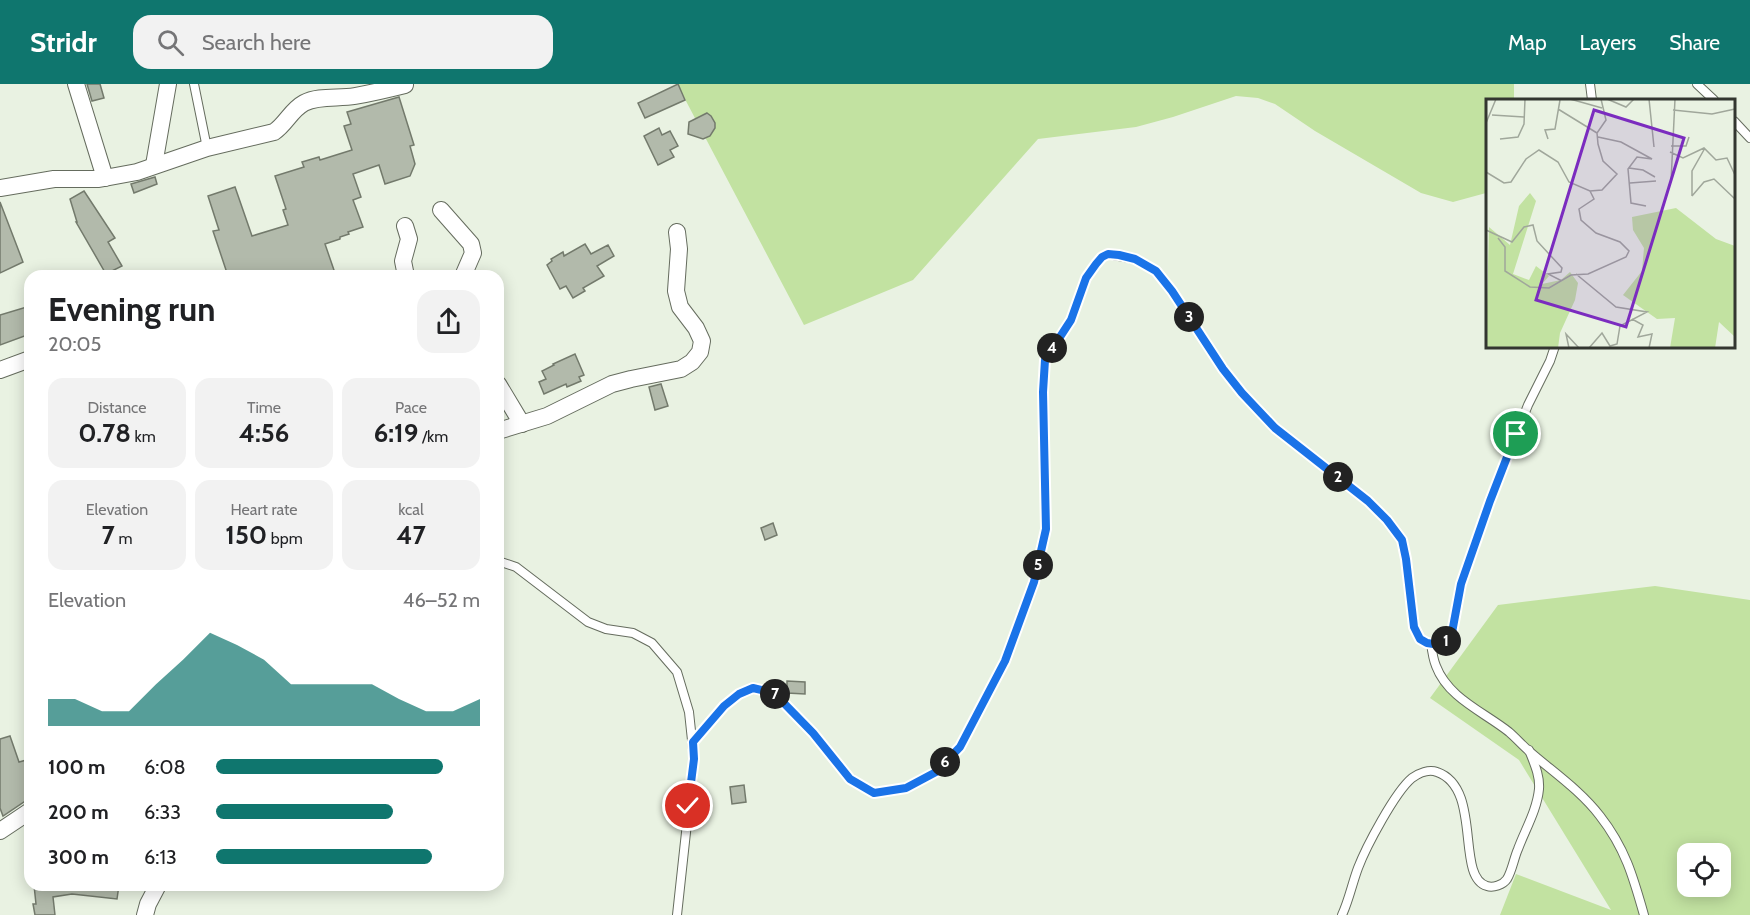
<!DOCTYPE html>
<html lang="en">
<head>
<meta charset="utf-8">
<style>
	:root { --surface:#fff; --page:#f2f2f2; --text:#202124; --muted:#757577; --accent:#0f766e }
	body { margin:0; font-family:Cabin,sans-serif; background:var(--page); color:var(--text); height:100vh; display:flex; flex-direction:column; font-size:22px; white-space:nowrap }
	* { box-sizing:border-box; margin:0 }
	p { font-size:20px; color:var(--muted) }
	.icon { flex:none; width:33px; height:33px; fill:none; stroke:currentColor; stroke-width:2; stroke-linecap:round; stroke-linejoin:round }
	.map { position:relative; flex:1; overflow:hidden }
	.sheet { position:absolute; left:24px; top:186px; width:480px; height:621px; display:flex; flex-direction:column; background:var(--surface); border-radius:18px; box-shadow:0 3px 15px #0003 }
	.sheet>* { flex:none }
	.fabs { position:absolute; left:1677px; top:759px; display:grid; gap:12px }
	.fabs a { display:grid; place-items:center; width:54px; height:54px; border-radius:12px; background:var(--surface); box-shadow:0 3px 15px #0003; font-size:30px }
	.pin { position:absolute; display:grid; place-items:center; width:51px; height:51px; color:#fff; margin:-26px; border:3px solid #fff; border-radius:50%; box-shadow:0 2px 6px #0007 }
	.km { position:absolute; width:30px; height:30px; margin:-15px; border-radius:50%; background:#222; color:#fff; font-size:16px; line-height:30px; text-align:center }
	.round { display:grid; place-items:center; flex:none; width:63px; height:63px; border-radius:18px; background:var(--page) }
	.summary { display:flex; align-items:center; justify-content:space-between; height:102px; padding:0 24px }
	h1 { font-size:33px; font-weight:800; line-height:45px }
	.metrics { display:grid; grid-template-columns:repeat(3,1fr); gap:9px; height:102px; padding:6px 24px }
	.metrics div { display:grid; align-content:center; border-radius:15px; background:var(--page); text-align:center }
	.metrics b { font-size:26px; font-weight:800 }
	.metrics small { font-size:16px; font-weight:400 }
	.metrics p { font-size:16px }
	.chart { height:168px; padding:12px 24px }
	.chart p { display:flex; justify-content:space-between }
	.chart svg { width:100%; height:108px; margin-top:6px; fill:var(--accent); opacity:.7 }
	ul { padding:0 24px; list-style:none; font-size:20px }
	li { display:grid; grid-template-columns:96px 72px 1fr; align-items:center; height:45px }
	li i { height:15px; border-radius:8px; background:var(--accent) }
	header { display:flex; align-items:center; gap:36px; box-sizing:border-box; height:84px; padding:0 30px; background:var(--accent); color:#fff }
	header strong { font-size:28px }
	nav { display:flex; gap:33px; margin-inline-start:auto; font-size:21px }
	.search { width:420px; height:54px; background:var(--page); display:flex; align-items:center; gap:15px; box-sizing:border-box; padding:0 21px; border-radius:18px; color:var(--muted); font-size:22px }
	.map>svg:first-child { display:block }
	.green { fill:#c2e2a1; fill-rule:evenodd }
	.building { fill:#b2baab; stroke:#737a6c; stroke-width:1.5 }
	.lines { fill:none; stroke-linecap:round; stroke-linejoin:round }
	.service-casing { stroke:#656c5e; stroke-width:10 }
	.minor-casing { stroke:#656c5e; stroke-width:18 }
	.service { stroke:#fff; stroke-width:8 }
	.minor { stroke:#fff; stroke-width:16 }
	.route-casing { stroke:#fff; stroke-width:12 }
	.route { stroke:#1a73e8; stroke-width:8 }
	.inset-road { fill:none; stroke:#a0a79b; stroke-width:1.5 }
	.view { fill:#7b2cbf; fill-opacity:0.15; stroke:#7b2cbf; stroke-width:3 }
	.inset-edge { fill:none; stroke:#333630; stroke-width:3 }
</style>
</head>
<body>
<header>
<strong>Stridr</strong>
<div class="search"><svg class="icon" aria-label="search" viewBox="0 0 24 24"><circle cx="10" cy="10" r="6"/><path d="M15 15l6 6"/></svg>Search here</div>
<nav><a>Map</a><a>Layers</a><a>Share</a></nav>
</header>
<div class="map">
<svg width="1750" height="831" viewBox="0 0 1750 831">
	<rect width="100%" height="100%" fill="#e9f2e2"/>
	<g class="green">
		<polygon points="677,0 1514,0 1514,16 1488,16 1487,107 1486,109 1453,118 1421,109 1315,47 1275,20 1258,14 1236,12 1173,33 1136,43 1038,55 913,196 804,241"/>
		<path d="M1655,502l95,14v315h-250l16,-41 95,36 -92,-150 -89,-62 68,-93zM1688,770h32v32h-32z"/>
	</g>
	<g class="building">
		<polygon points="87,0 100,0 104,14 92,17"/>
		<polygon points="678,0 685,16 645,34 638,19"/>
		<polygon points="399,13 414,61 410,62 415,80 410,92 385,100 379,81 353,90 361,113 353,116 363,143 348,148 349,150 340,153 340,155 325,160 336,192 228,192 213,147 219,146 208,112 235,103 252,152 288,141 283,126 286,125 275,92 304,83 302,78 319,73 320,76 352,66 344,42 351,40 347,28"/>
		<polygon points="707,29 711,32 715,39 715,44 710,52 703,55 688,50 689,38"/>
		<polygon points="659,44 662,51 670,47 678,62 670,66 674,73 658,81 644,52"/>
		<polygon points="155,93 157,100 134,109 131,100"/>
		<polygon points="84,107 115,154 108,158 122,182 106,190 76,138 77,138 70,115"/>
		<polygon points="0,118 23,178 0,189"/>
		<polygon points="585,160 591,170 608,161 614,172 597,182 604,192 583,204 585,207 573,214 566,202 560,205 547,181 552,177 551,175 563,168 564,172"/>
		<polygon points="30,222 30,250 0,261 0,231"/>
		<polygon points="575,270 584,291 579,293 581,297 567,303 566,300 544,310 539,298 546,295 542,287 554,281 553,280"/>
		<polygon points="661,300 668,322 655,326 649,303"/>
		<polygon points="773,439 777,451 765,456 761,444"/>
		<polygon points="787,597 805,598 805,610 787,609"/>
		<polygon points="10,652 19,678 30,675 30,717 24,718 3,732 0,724 0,655"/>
		<polygon points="744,701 746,718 732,720 730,703"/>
		<polygon points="34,801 119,801 117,815 72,810 53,813 55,831 35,831 33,820 36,820"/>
	</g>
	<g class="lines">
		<g class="service-casing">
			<g id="service">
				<polyline points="194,0 207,64"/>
				<polyline points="1590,0 1592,16"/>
				<polyline points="1697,0 1714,16"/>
				<polyline points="1734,37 1750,54"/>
				<polyline points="498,477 516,483 588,538 606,545 633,549 652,559 677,588 689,628 694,675 677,831"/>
				<path d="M1431,559c1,8 2,16 5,23 12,32 48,46 73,66 7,6 13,13 20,19 24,21 51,39 71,65 25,32 33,60 44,99"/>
				<polyline points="693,658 724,622 739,610 753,604 774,609 813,649 850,695 875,709 906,704 936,688 960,663 1005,577 1034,498 1046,445 1043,308 1045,276 1071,236 1086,194 1096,180 1102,173 1108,170 1135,175 1156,187 1172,207 1223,285 1242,309 1275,344 1368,417 1387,436 1402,456 1406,475 1414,543 1420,555 1427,559 1440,561 1451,554 1461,500 1490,417 1528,321 1550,277 1555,262"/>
				<path d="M1342,831c7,-15 10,-31 16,-47 8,-21 37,-76 54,-90 7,-5 17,-9 25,-6 46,16 18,105 50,114 6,2 16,-1 20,-7 5,-8 7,-21 11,-30 7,-19 19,-39 21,-60 1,-14 -5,-26 -10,-39"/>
			</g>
		</g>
		<g class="minor-casing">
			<g id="minor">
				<polyline points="76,0 105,94"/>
				<polyline points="154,81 168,0"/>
				<path d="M0,104l54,-9h45l38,-7 70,-24 67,-16c12,-8 17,-22 30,-29 15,-8 35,-4 51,-7 17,-3 34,-7 50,-11"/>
				<polyline points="441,126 471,160 473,169 463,192"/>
				<polyline points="405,142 409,155 403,177 406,192"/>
				<polyline points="0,286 30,275"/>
				<polyline points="498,300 522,340"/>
				<polyline points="498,347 547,332 612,300 631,295 681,285 692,278 700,268 702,257 696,244 680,223 676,207 679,165 677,148"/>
				<polyline points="0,747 30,727"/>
				<polyline points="145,831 148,820 158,801"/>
			</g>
		</g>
		<use href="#service" class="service"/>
		<use href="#minor" class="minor"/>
	</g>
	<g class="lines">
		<g class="route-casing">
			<polyline id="route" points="688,722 694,675 693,658 724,622 739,610 753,604 774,609 813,649 850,695 874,709 906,704 936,688 960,663 1005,577 1034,498 1046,445 1043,308 1045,276 1071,236 1086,194 1096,180 1102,173 1108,170 1119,171 1135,175 1156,187 1172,207 1223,285 1242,309 1275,344 1368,417 1387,436 1402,456 1406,475 1414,543 1420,555 1427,559 1440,561 1451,554 1461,500 1490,417 1516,350"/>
		</g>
		<use href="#route" class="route"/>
	</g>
	<g transform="translate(1486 15)">
		<rect width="249" height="249" fill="#e9f2e2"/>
		<path d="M44,94l6,8 -23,73 16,6 7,-14 13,10 -7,8 19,-4 9,-8 8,11 -3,17 -15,33 -2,15h-72l3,-121 21,18 9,-39zM190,109l40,31 19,7v91l-16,-15 -4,26h-45l5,-30 -18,1 -34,-24 19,-24 2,-23 -11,-18 -1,-13z" fill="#c2e2a1"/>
		<path class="inset-road" d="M84,0l32,9M121,0l19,8 8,-8M163,0l5,48M72,10l39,24M187,11l39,4 23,-5M6,16l32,2M0,24l10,-24M112,38l23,5 31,17 -15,-2 -9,12 3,34 15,3M14,40l18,-2 6,-13 1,-25M62,40l-3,-9 10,-1 5,-29M185,47h15l3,-9M184,53l13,6 21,-10 12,12 11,-2 8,17M143,69l14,2 12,7M0,73l18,11 7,-1 15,-23 13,-9 19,12 11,20 21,9 12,-1 15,-16 -14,-13 -5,-17 -1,-11 9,-13 -5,-21M185,83l4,-83M144,84l26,-2M206,97l12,-14 10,-3 21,20M206,97v-25l13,-23M0,131l26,12 12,-15 9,-2 4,16 25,27 -1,4 -13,2 14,7M12,139l7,9v24l25,16 19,1 22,-13 17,-1 38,-17 3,-6 -9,-9 -24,-9 -15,-13 -2,-11 15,-10 -4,-8M90,175l40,33 31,5 -27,14 -3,18 -7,2 -8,-13 -13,15M146,220l11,6 -5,12 14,-3 -3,14M83,249l-3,-14 13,14"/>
		<path class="view" d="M108,11l90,28 -58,189 -90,-27z"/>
		<rect width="249" height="249" class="inset-edge"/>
	</g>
</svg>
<div class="fabs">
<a><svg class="icon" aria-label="locate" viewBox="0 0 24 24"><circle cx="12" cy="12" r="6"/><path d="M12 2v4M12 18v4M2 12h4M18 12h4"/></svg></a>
</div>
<div class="pin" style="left:1516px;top:350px;background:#1e9e55"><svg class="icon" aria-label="arrive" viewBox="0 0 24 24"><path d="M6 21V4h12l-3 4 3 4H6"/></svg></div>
<div class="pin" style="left:688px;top:722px;background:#d93025"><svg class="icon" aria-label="check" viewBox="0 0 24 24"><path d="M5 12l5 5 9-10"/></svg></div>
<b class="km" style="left:1446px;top:557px">1</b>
<b class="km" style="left:1338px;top:393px">2</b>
<b class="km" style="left:1189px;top:233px">3</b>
<b class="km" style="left:1052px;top:264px">4</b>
<b class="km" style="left:1038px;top:481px">5</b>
<b class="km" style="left:945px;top:678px">6</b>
<b class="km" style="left:775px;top:610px">7</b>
<section class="sheet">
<div class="summary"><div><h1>Evening run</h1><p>20:05</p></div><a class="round"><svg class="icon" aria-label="share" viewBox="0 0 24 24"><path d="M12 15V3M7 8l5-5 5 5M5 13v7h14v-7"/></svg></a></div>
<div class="metrics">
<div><p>Distance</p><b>0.78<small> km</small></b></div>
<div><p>Time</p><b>4:56</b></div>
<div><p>Pace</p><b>6:19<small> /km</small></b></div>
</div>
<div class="metrics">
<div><p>Elevation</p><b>7<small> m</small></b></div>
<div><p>Heart rate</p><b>150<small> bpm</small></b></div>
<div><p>kcal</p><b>47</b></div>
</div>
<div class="chart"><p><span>Elevation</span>46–52 m</p>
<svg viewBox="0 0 160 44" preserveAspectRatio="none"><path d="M0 44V33L10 33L20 38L30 38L40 27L50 17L60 6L70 11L80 17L90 27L100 27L110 27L120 27L130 33L140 38L150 38L160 33V44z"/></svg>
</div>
<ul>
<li><b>100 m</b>6:08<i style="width:86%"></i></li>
<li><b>200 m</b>6:33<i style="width:67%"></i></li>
<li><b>300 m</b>6:13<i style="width:82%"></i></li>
</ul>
</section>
</div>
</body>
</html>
